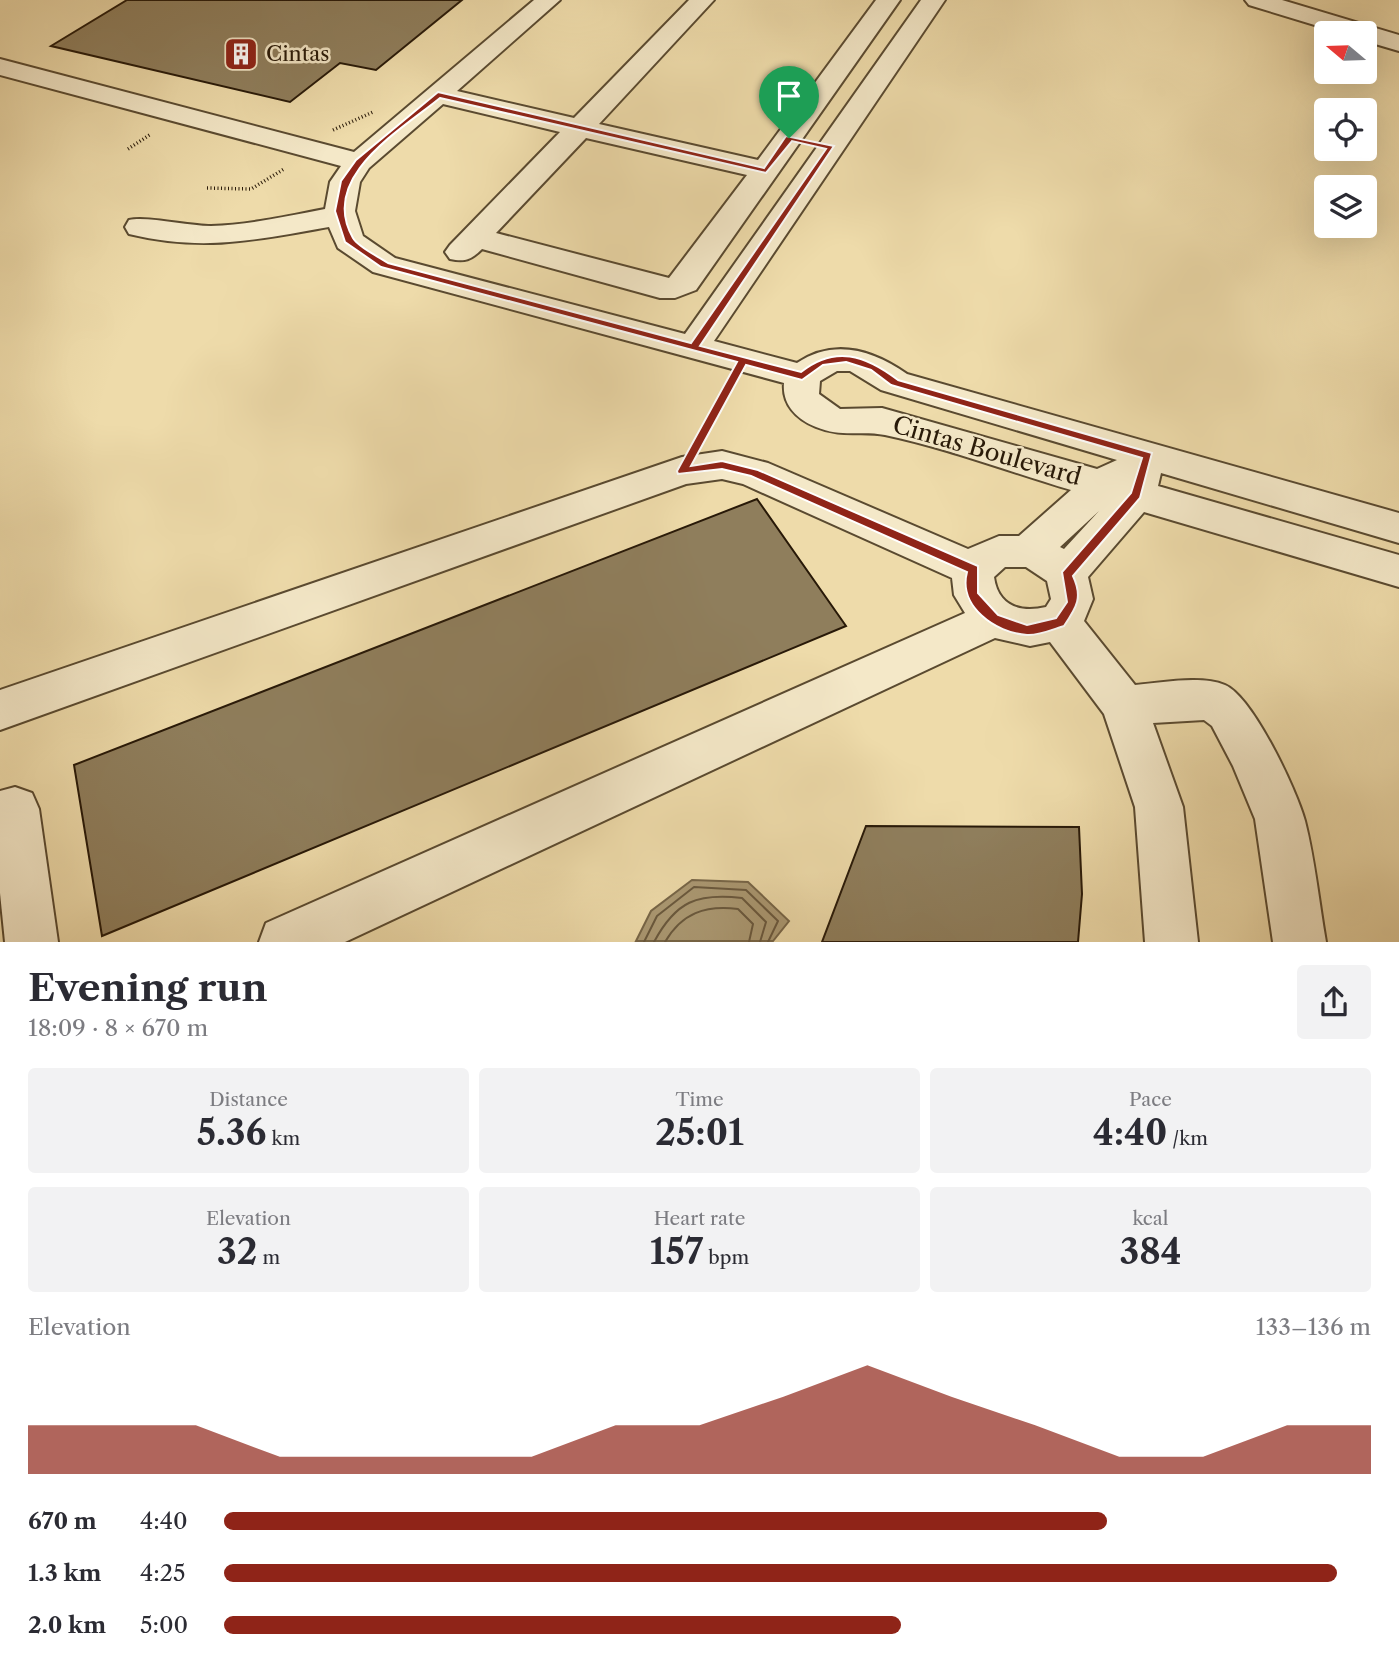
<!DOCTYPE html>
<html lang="en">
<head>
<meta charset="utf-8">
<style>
	:root { --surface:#fff; --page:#f2f2f3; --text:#2b2b33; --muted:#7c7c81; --accent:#8f2418 }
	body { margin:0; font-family:"Libre Caslon Text",serif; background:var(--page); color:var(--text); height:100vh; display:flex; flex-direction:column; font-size:26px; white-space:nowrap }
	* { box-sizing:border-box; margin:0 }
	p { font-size:23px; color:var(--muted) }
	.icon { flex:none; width:38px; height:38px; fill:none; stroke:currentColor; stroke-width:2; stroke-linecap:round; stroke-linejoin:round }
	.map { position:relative; height:942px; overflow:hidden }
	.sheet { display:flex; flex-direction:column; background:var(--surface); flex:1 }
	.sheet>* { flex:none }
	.needle { width:46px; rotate:289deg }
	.tools { position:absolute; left:1314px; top:21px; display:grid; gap:14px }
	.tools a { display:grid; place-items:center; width:63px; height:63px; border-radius:7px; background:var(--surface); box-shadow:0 7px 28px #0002; font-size:35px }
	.pin { position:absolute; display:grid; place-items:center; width:60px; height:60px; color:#fff; margin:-72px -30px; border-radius:50% 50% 50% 0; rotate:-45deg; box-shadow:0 0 7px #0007 }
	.pin .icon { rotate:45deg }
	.round { display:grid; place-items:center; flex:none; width:74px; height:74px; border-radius:7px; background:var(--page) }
	.headline { display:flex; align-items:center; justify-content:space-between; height:119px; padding:0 28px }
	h1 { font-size:38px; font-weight:700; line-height:52px }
	.figures { display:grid; grid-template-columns:repeat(3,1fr); gap:10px; height:119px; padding:7px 28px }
	.figures div { display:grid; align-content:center; border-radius:7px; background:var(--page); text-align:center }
	.figures b { font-size:35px; font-weight:700 }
	.figures small { font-size:19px; font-weight:400 }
	.figures p { font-size:19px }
	.chart { height:196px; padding:14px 28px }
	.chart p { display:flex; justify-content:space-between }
	.chart svg { width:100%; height:126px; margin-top:7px; fill:var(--accent); opacity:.7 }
	ul { padding:0 28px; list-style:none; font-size:23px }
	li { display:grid; grid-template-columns:112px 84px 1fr; align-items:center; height:52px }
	li i { height:18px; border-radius:9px; background:var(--accent) }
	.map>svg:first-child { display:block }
	.water { fill:#ab9973; stroke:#776648; stroke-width:2 }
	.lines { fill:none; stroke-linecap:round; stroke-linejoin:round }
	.shore { stroke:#6a593e; stroke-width:2 }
	.building { fill:#8f7e5c; stroke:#281908; stroke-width:2 }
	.minor-casing { stroke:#5a4a30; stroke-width:4 }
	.path-far1 { stroke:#281908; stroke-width:3.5; stroke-dasharray:1 2.5; stroke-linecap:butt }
	.path { stroke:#281908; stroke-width:4.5; stroke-dasharray:2 3.5; stroke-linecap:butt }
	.minor { fill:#f4e8c8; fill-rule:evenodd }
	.route { fill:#8f2418; stroke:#fff; stroke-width:2; fill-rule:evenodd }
	.labels { text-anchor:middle; stroke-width:5; stroke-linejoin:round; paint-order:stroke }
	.far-poi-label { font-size:21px; fill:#281908; stroke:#f4e8c8; text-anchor:start }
	.street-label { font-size:24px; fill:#281908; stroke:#f4e8c8 }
</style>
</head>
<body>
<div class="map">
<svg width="1399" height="942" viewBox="0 0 1399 942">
	<rect width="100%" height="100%" fill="#eedbaa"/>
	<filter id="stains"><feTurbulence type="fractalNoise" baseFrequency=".00286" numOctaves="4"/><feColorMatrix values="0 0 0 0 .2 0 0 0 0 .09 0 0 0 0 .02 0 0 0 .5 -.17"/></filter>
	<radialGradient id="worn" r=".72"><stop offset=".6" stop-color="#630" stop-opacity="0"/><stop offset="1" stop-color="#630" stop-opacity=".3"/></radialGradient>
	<polygon class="water" points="692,880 748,882 789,921 773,941 636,941 651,911"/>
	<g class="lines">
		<g class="shore">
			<polyline points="644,942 657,916 694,887 746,890 778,921 768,942"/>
			<path d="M654,942c22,-41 43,-49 88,-44l24,24 -6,20"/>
			<path d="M665,942c17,-29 40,-37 73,-33l15,15 -4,18"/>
		</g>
	</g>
	<g class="building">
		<polygon points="127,0 462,0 376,70 340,63 290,102 51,46"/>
		<polygon points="757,499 846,626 102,936 74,765"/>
		<polygon points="866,826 1079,827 1082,894 1078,942 822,942"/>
	</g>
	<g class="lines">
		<g class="minor-casing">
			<g id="minor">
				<path d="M534,0h26l-103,91 117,27 115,-118h25l-115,124 159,36 118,-160h24l-204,290 -21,8h-15l-178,-49c-11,11 -17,13 -32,10l-5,-7 5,-7 110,-113 -117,-28 -74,64 -9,14 -5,29 8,25 32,22 290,76 236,-334h24l-231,341 83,22c37,-25 76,-13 110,11l492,139v30l-238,-70 -3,13 241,69v32l-255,-75 -56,65 5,22 -9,22 51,64c27,-2 65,-10 90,0 28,12 72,106 80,136 10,39 14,81 21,121h-53l-18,-123 -22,-53 -21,-40 -8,-6 -51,3 30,84 15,135h-53l-10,-135 -31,-93 -54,-72 -20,4 -35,-8 -650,304h-86l7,-19 699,-310 -11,-18 -2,-17 -209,-94 -21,-5 -36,5 -686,246v-40l682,-233 40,-6 46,12 200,86 31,-13h20l52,-46c-61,-18 -124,-42 -186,-55 -24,-5 -43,3 -69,-8 -20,-8 -34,-23 -32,-44l-411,-111 -35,-24 -9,-21c-74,13 -125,25 -200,7l-4,-7 4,-7c18,-4 58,6 82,6 38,-1 76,-10 114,-17l5,-27 11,-16 -341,-91v-16l354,93zM586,138l161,37 -78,103 -173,-45zM837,371h13l31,19 236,70 -20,9 -215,-61 -42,1 -21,-15 1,-13zM1099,511l-35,38 -4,-2zM1005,567h21l21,14 4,18 -5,8c-26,6 -48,-1 -52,-30z"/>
				<polygon points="1245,0 1282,0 1399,35 1399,51 1365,41 1365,33 1341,33 1249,5"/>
				<polygon points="15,787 32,793 39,809 58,942 5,942 0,893 0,791"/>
			</g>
		</g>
		<g class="path-far1">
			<polyline points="333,130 373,112"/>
			<polyline points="128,149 151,134"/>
			<polyline points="207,188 251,189 284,169"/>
		</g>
		<polyline class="path" points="701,436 729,386"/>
		<use href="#minor" class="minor"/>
	</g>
	<path class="route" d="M438,92l326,76 22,-32 48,10 -134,200 101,26c34,-27 64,-17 97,8l254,73 -12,45 -67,78c10,21 4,31 -9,50 -10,3 -26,10 -37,9 -32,-2 -69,-29 -60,-63l-216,-96 -29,-7 -44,5 -1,-3 60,-109 -356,-95 -36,-25 -10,-31 6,-30 15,-21zM440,98l326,75 26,-32 34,8 -135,194 -303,-80c-10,-7 -29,-15 -35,-25 -35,-61 48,-108 87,-140zM846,362l25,8 20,15 251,73 -11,35 -69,79 5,30 -11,16 -29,7 -29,-10 -20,-22v-27l-220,-96 -36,-9 -31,5 55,-101 56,15 21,-15z"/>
	<defs>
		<g id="building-square" transform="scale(1.75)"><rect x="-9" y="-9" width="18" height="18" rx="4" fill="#8f2418" stroke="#f4e8c8"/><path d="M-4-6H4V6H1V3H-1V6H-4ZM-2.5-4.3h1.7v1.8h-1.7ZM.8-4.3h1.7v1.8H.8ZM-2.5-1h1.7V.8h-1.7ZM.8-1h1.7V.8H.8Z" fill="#fff"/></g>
	</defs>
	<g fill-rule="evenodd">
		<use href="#building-square" x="241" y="54"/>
	</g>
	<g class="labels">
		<g class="far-poi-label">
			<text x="266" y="61">Cintas</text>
		</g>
		<g class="street-label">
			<text transform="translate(987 451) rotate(16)" y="8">Cintas Boulevard</text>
		</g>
	</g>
	<rect width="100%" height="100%" filter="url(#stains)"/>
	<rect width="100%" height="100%" fill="url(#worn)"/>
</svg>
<div class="tools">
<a><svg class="needle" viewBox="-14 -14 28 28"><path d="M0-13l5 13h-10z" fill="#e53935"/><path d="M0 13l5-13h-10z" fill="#7c7c81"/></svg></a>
<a><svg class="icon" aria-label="locate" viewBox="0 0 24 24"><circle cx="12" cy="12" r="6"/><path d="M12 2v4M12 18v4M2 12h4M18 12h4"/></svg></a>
<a><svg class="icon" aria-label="layers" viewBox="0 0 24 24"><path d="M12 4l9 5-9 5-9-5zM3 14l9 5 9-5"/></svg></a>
</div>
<div class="pin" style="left:789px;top:138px;background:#1e9e55"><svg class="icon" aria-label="arrive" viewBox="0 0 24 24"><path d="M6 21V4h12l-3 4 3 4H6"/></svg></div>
</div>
<section class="sheet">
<div class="headline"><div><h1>Evening run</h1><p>18:09 · 8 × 670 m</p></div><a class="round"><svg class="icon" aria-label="share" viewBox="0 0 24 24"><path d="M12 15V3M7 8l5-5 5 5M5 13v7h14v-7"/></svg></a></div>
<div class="figures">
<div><p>Distance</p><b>5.36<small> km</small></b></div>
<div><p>Time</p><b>25:01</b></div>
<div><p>Pace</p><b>4:40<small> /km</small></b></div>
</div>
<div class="figures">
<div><p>Elevation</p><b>32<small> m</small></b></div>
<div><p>Heart rate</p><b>157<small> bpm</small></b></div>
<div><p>kcal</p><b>384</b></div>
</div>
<div class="chart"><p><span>Elevation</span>133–136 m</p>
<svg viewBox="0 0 160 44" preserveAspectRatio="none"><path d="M0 44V27L10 27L20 27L30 38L40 38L50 38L60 38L70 27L80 27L90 17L100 6L110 17L120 27L130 38L140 38L150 27L160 27V44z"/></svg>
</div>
<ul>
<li><b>670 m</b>4:40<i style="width:77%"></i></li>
<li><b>1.3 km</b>4:25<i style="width:97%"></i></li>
<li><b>2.0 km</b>5:00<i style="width:59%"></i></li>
</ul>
</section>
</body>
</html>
